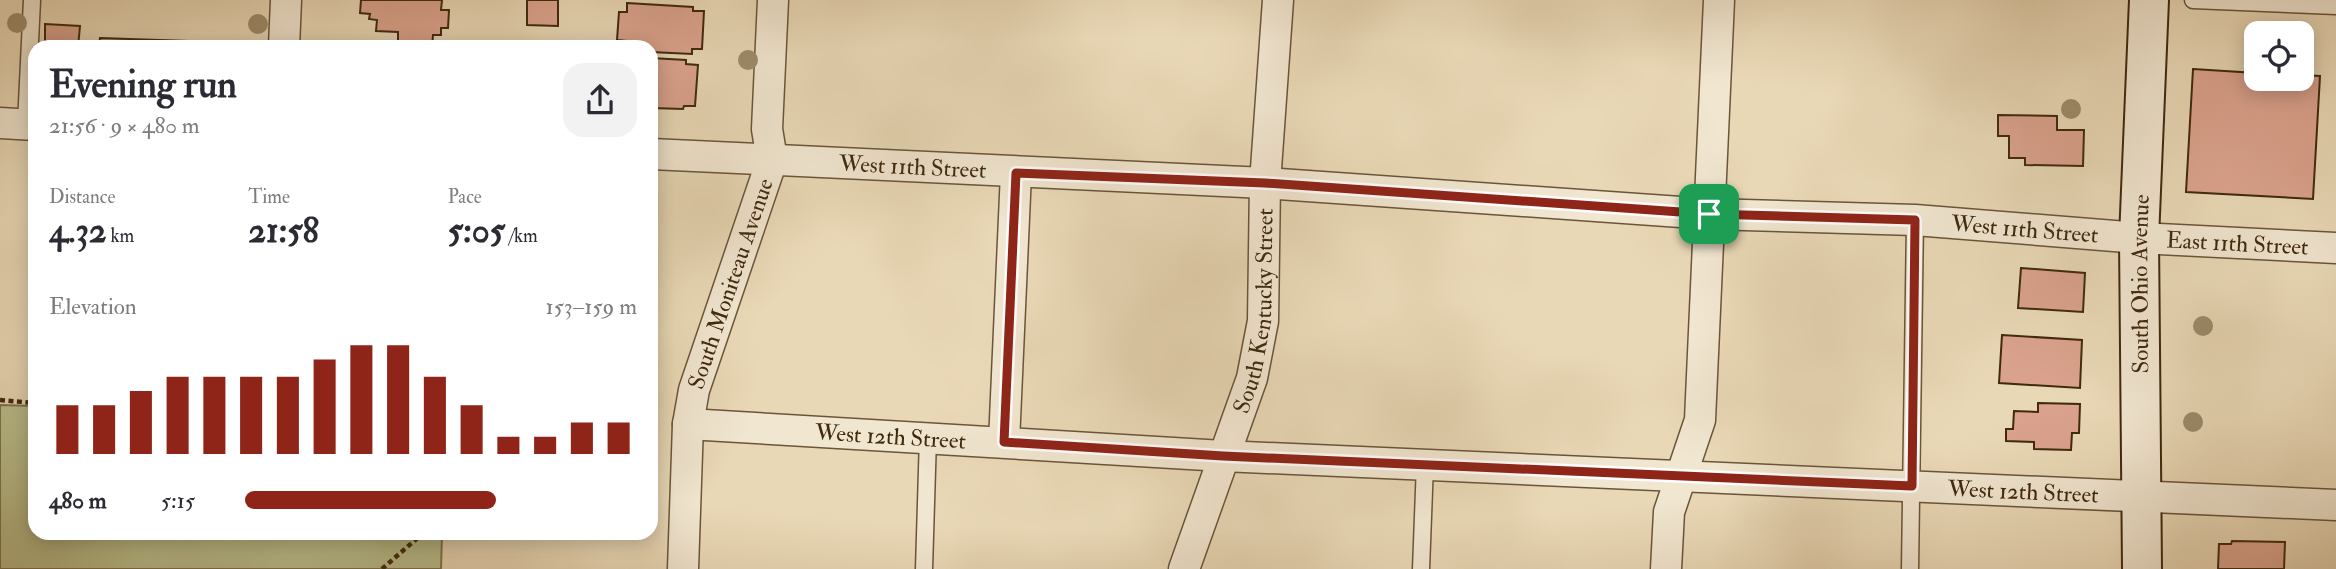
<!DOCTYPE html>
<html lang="en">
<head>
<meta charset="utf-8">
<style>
	:root { --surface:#fff; --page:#f2f2f3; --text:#2b2b33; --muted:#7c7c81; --accent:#8f2418 }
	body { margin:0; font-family:"IM FELL Double Pica",serif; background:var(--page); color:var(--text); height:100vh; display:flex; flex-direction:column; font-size:26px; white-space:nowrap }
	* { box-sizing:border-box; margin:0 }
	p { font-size:23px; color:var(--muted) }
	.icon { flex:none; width:38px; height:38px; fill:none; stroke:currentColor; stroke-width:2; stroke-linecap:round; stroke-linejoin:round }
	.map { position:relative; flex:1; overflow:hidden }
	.details { position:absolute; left:28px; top:40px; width:630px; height:500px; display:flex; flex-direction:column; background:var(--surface); border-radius:21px; box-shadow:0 4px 18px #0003 }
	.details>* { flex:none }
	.controls { position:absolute; left:2244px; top:21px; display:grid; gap:14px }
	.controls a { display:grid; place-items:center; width:70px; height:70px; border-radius:14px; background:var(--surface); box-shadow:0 4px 18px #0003; font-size:35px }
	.pin { position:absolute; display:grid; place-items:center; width:60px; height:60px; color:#fff; margin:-30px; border-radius:14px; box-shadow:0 4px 10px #0006 }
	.round { display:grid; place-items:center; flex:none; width:74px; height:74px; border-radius:21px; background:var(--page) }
	.headline { display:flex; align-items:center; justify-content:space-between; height:119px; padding:0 21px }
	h1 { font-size:38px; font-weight:700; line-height:52px }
	.metrics { display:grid; grid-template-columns:repeat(3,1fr); gap:10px; height:119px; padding:7px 21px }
	.metrics div { display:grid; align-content:center }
	.metrics b { font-size:35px; font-weight:700 }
	.metrics small { font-size:19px; font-weight:400 }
	.metrics p { font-size:19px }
	.chart { height:196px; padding:14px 21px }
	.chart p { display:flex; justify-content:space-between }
	.chart svg { width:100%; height:126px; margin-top:7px; stroke:var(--accent); stroke-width:6 }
	ul { padding:0 21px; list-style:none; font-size:23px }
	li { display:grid; grid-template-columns:112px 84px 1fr; align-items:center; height:52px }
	li i { height:18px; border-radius:9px; background:var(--accent) }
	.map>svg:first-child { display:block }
	.green { fill:#b9be8c; stroke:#7c744e; stroke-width:2 }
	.building { fill:#dba38e; stroke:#3f290f; stroke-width:2 }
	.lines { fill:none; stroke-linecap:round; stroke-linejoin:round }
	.service-casing { stroke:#6a5539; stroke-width:19 }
	.minor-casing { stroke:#6a5539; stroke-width:33 }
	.secondary-casing { stroke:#3f290f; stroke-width:42 }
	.path { stroke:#3f290f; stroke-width:4.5; stroke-dasharray:5 3.5; stroke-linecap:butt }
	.service { stroke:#f1e6d0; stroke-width:16 }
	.minor { stroke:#f1e6d0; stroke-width:30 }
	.secondary { stroke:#f1e6d0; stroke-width:38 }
	.tree { fill:#9d8c6b }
	.route-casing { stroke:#fff; stroke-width:14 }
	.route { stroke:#8f2418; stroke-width:9 }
	.labels { text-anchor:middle; stroke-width:5; stroke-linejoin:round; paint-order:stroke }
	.street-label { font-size:23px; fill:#3f290f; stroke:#f1e6d0 }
</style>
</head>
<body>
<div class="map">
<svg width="2336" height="569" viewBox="0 0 2336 569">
	<rect width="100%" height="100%" fill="#e9d8b6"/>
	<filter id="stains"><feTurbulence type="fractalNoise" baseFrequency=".00286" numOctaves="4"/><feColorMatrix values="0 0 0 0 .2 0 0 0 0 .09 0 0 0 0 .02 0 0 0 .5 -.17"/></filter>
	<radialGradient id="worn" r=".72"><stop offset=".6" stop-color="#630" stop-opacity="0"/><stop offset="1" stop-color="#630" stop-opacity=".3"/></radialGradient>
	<polygon class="green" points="0,405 35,406 35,534 442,534 441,569 0,569"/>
	<g class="building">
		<polygon points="361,0 442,0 441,10 449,10 448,28 441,28 441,35 433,35 432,47 398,44 398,32 376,31 377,20 369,19 370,14 360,13"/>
		<polygon points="527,0 558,0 558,26 527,25"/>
		<polygon points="627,3 693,7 693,11 704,11 702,49 692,49 692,54 651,52 651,47 626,47 626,41 617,40 619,12 627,12"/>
		<polygon points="45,24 80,26 78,47 47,47 45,45"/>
		<polygon points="100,38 188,41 188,47 99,47"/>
		<polygon points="651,58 686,60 686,64 698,65 695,106 684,106 683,109 651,108"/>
		<polygon points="2193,69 2256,73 2256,79 2301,79 2301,75 2320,76 2313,199 2186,192"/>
		<polygon points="1998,115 2057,116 2057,130 2084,130 2083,166 2025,165 2025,158 2009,158 2009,136 1998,136"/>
		<polygon points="2021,268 2085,273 2083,312 2018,308"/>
		<polygon points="2002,335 2082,340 2080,388 1999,383"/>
		<polygon points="2038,403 2080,404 2079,433 2072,433 2071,450 2034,449 2034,442 2006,441 2006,429 2013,429 2014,411 2038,412"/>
		<polygon points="2232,541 2285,542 2284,569 2218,569 2219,544 2231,544"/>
	</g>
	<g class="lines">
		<g class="service-casing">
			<g id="service">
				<polyline points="2193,0 2336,6"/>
				<polyline points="26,124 32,0"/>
				<polyline points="924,569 928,437"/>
				<polyline points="1421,569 1425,464"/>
				<polyline points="1910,569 1915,220"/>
			</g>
		</g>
		<g class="minor-casing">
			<g id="minor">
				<polyline points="284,47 286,0"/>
				<polyline points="0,123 35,125"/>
				<path id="s1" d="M651,154l614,29 444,31 206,6 224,18 197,10"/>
				<path id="s2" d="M688,424l535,32 1113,49"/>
				<polyline points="1004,442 1016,173"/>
				<path id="s3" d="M683,569l5,-145 6,-34 78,-230 -5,-31 6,-129"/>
				<path id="s4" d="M1184,569l68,-191 11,-57 2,-138 13,-183"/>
				<polyline points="1666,569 1669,512 1700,420 1719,0"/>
			</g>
		</g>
		<g class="secondary-casing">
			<g id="secondary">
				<path id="s5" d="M2142,569l-3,-331 10,-238"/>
			</g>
		</g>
		<g class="path">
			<polyline points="0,400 35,403"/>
			<polyline points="382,569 422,534"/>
		</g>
		<use href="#service" class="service"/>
		<use href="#minor" class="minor"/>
		<use href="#secondary" class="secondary"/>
	</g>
	<g class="tree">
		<circle cx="17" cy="23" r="10"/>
		<circle cx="258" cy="24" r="10"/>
		<circle cx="748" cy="60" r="10"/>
		<circle cx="2071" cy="109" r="10"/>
		<circle cx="2203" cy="326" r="10"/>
		<circle cx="2193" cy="422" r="10"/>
	</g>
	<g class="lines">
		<g class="route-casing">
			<polygon id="route" points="1016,173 1265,183 1709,214 1915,220 1912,486 1223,456 1004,442"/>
		</g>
		<use href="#route" class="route"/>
	</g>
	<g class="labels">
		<g class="street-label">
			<text dy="8" stroke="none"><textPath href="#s1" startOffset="262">West 11th Street</textPath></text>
			<text dy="8" stroke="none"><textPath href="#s1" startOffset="1376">West 11th Street</textPath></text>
			<text dy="8" stroke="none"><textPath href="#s1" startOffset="1589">East 11th Street</textPath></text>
			<text dy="8" stroke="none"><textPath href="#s3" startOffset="292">South Moniteau Avenue</textPath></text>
			<text dy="8" stroke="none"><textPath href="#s5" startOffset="285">South Ohio Avenue</textPath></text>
			<text dy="8" stroke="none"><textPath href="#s4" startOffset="270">South Kentucky Street</textPath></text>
			<text dy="8" stroke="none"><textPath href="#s2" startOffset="203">West 12th Street</textPath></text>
			<text dy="8" stroke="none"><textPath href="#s2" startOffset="1337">West 12th Street</textPath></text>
		</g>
	</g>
	<rect width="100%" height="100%" filter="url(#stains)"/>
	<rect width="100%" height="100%" fill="url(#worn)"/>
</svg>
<div class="controls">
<a><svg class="icon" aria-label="locate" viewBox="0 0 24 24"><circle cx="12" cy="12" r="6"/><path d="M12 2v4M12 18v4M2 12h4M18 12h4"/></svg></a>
</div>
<div class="pin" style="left:1709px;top:214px;background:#1e9e55"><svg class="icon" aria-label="arrive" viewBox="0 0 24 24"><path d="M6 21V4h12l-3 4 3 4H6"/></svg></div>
<section class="details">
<div class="headline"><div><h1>Evening run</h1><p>21:56 · 9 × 480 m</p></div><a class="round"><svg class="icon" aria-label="share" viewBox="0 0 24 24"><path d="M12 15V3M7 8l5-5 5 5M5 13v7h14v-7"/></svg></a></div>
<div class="metrics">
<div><p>Distance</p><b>4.32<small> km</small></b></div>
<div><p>Time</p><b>21:58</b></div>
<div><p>Pace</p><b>5:05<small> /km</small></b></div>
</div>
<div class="chart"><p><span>Elevation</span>153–159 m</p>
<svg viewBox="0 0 160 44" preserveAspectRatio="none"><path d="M5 44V27M15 44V27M25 44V22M35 44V17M45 44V17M55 44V17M65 44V17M75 44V11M85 44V6M95 44V6M105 44V17M115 44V27M125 44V38M135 44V38M145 44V33M155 44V33"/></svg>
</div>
<ul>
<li><b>480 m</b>5:15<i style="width:64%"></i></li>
</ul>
</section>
</div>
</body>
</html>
